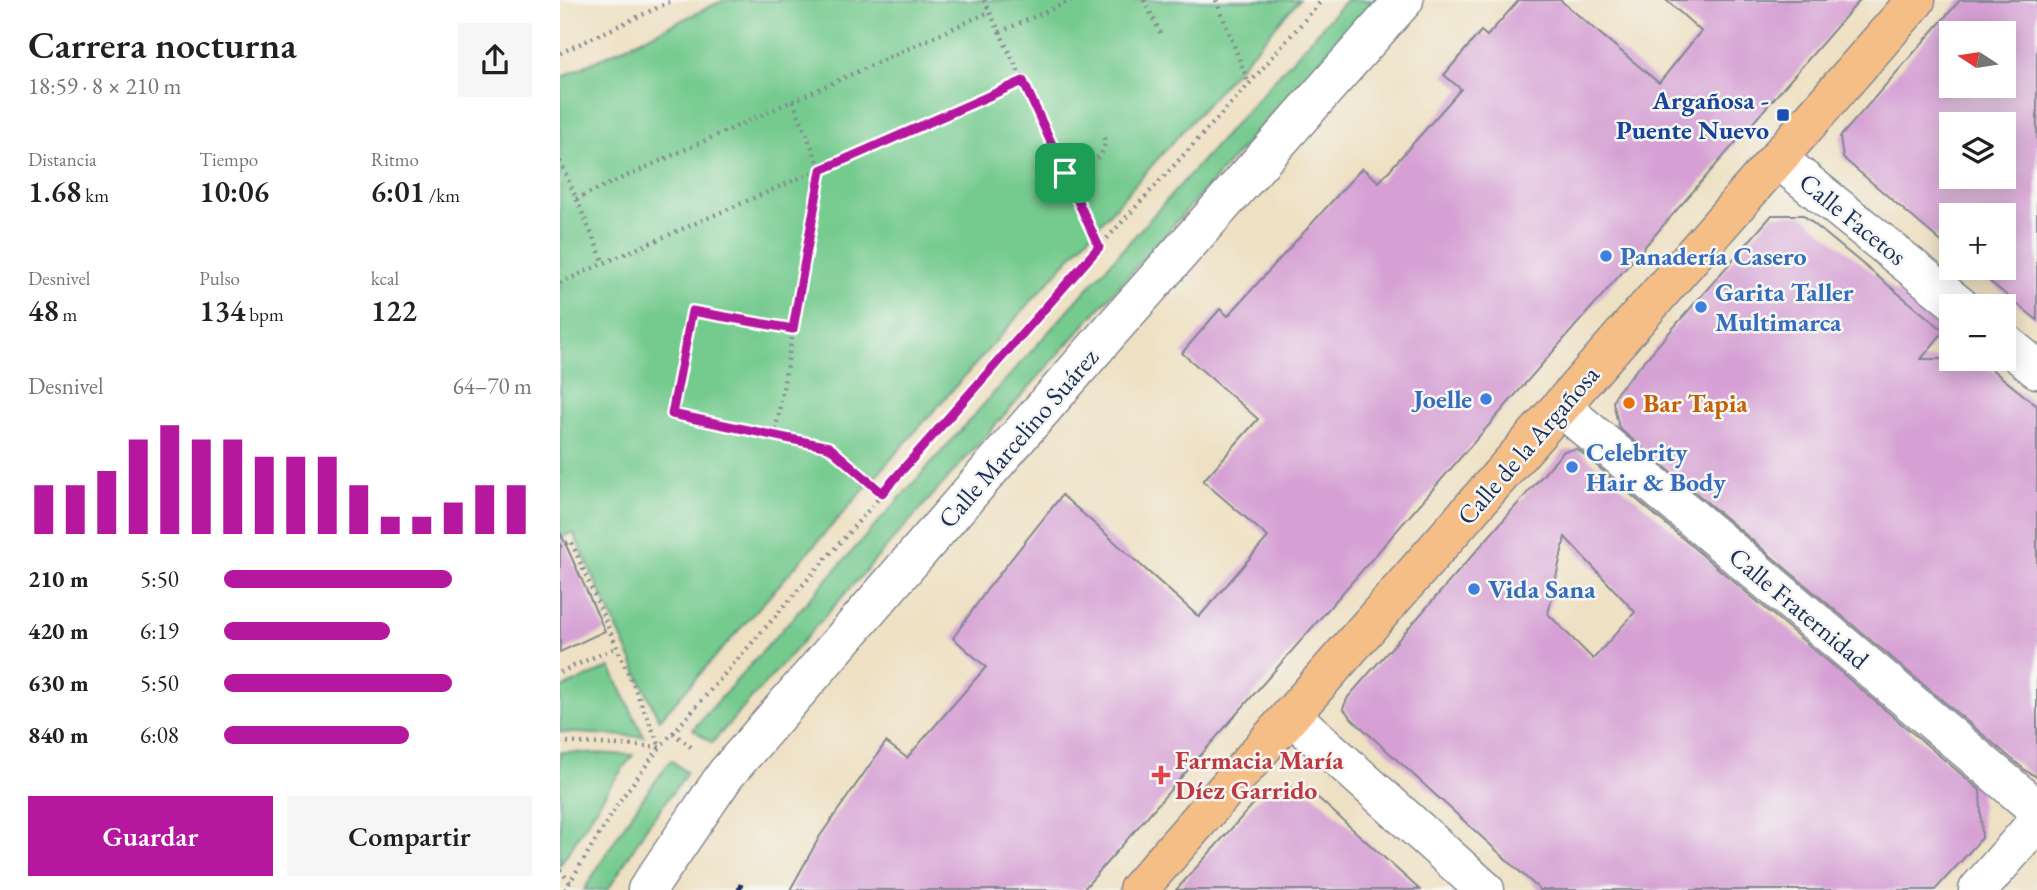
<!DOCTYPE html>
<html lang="es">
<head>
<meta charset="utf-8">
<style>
	:root { --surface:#fff; --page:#f6f6f6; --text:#202124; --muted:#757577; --accent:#b5179e }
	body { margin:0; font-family:"EB Garamond",serif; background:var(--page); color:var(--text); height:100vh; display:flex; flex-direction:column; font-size:26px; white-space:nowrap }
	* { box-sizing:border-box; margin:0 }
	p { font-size:23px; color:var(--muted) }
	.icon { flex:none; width:38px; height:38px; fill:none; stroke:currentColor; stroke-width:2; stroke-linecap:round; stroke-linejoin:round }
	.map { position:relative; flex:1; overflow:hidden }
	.side { display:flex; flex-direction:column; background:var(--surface); width:560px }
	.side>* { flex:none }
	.needle { width:46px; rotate:282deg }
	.fabs { position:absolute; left:1379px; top:21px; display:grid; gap:14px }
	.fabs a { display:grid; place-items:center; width:77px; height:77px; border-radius:0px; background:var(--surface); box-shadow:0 4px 18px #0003; font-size:35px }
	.pin { position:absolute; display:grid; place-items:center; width:60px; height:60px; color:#fff; margin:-30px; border-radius:14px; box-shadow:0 4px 10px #0006 }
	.round { display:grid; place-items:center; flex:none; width:74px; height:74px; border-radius:0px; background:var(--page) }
	.headline { display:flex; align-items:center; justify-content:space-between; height:119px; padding:0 28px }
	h1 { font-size:38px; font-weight:600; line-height:52px }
	.figures { display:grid; grid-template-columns:repeat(3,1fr); gap:10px; height:119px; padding:7px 28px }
	.figures div { display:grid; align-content:center }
	.figures b { font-size:30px; font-weight:600 }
	.figures small { font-size:19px; font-weight:400 }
	.figures p { font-size:19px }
	.chart { height:196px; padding:14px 28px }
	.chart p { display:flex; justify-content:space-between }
	.chart svg { width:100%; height:126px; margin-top:7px; stroke:var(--accent); stroke-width:6 }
	.action { display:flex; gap:14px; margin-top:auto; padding:14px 28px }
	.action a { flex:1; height:80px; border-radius:0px; background:var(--accent); color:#fff; font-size:28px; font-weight:600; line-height:80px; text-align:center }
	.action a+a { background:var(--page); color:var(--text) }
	ul { padding:0 28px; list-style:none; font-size:23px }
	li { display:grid; grid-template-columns:112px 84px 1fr; align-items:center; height:52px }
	li i { height:18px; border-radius:9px; background:var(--accent) }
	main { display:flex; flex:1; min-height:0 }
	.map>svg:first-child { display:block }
	.green { fill:#75ca8e; stroke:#487c76; stroke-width:2 }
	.building { fill:#d6a0d4; fill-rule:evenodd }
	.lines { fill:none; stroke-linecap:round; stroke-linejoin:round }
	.minor-casing { stroke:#848890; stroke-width:41 }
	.major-casing { stroke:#848890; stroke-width:41 }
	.path { stroke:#848890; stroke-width:4.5; stroke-dasharray:2 5; stroke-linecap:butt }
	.minor { stroke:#fff; stroke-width:38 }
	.major { stroke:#f6be87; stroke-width:38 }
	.rail { stroke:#1b2f5e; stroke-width:5; stroke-dasharray:10 5; stroke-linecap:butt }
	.route-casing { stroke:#fff; stroke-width:14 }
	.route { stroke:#b5179e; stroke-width:9 }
	.transit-dot { fill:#1a4fb4; stroke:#f6f6f2; stroke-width:2.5 }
	.shop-dot { fill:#3f7fe0; stroke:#f6f6f2; stroke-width:2.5 }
	.food-dot { fill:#e8710a; stroke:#f6f6f2; stroke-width:2.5 }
	.health-dot { fill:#e0444e; stroke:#f6f6f2; stroke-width:2.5 }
	.labels { text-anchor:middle; stroke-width:5; stroke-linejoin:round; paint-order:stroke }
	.transit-label { font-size:26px; font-weight:bold; fill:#164399; stroke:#f6f6f2; text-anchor:end }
	.street-label { font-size:26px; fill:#1b2f5e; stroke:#f6f6f2 }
	.shop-label { font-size:26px; font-weight:bold; fill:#366cbe; stroke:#f6f6f2; text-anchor:start }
	.food-label { font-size:26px; font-weight:bold; fill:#c56008; stroke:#f6f6f2; text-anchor:start }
	.health-label { font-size:26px; font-weight:bold; fill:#be3a42; stroke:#f6f6f2; text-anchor:start }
</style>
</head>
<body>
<main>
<section class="side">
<div class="headline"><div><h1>Carrera nocturna</h1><p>18:59 · 8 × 210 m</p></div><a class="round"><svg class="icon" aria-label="share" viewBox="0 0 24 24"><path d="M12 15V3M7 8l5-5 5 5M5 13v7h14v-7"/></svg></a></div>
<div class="figures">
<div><p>Distancia</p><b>1.68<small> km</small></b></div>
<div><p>Tiempo</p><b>10:06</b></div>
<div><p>Ritmo</p><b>6:01<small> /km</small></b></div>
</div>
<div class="figures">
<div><p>Desnivel</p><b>48<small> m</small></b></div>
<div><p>Pulso</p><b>134<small> bpm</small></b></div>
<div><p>kcal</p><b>122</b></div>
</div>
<div class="chart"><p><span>Desnivel</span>64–70 m</p>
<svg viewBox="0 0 160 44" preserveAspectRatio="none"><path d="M5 44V27M15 44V27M25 44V22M35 44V11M45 44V6M55 44V11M65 44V11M75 44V17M85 44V17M95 44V17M105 44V27M115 44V38M125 44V38M135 44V33M145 44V27M155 44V27"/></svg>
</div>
<ul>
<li><b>210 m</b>5:50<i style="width:74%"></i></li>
<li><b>420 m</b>6:19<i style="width:54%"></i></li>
<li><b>630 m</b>5:50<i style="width:74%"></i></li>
<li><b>840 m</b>6:08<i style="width:60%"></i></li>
</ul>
<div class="action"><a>Guardar</a><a>Compartir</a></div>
</section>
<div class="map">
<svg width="1477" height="890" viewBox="0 0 1477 890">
	<rect width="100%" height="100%" fill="#f6f6f2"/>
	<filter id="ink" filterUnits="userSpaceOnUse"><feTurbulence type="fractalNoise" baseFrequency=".0143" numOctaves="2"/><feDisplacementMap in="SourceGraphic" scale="14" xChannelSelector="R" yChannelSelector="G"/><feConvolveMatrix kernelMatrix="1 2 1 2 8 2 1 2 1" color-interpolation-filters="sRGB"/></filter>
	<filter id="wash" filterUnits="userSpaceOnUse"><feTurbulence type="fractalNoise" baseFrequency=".00686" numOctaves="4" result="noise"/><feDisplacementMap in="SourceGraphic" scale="28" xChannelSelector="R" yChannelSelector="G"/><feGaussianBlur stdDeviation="1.57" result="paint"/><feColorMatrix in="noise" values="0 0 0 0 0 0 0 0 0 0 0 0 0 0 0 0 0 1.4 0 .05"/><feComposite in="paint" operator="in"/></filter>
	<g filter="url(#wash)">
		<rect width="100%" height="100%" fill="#eee0c2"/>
		<g class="green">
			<polygon points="164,0 739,0 99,720 13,532 0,538 0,78"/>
			<polygon points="786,0 814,0 152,743 133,729"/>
			<polygon points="50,667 84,737 0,732 0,689"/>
			<polygon points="0,752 73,755 50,786 0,865"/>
			<polygon points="111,760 127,773 86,828 48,890 24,890 70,816"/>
		</g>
		<g id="blocks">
			<g class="building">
				<polygon points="959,0 1000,0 1099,83 1141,31 1106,0 1300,0 523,890 230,890 260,836 326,742 347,758 426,667 393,638 426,591 502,495 639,617 708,537 643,481 698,419 622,353 660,309 668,316 802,168 819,182 901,89 884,75 921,31 927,36"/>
				<path d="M1400,0h77v320l-64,-52h31v-53h-53v35l-108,-92 -3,-21zM1391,33h53v53h-53zM1391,124h53v53h-53z"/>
				<polygon points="1212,215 1243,215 1384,331 1361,359 1419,359 1477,406 1477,777 1466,771 1059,428 1053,402 1057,392"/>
				<path d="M1017,449l403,341 2,48 -47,52h-395l-189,-172 -8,-10 5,-11 216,-246zM1005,537l70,75 -42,47 -45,-45z"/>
				<polygon points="0,532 45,631 0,652"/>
				<polygon points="727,787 741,789 756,796 860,890 616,890 697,800 711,790"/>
			</g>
		</g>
	</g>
	<g filter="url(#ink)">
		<use href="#blocks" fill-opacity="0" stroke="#848890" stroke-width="2"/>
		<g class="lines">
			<g class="minor-casing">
				<g id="minor">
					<polyline points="1218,159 1400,306"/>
					<polyline points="1444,342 1477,369"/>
					<polyline points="1001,407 1477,809"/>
					<polyline points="732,716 925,890"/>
					<polyline points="87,890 166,774 545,337 844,0"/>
					<polyline points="1418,890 1477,822"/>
				</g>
			</g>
			<g class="major-casing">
				<polyline id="major" points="578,890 1356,0"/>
			</g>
			<g class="path">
				<polyline points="424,0 463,81 539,246"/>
				<polyline points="584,0 601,34"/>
				<polyline points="656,0 689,84"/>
				<polyline points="440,32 512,0"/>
				<polyline points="0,53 114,0"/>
				<polyline points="233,101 261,170 215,434 269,447 322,493"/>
				<polyline points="0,161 44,263 463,81"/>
				<path d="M505,173c19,-7 46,-14 38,-39"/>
				<polyline points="16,199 429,12"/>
				<polyline points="0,283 44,263"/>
				<polyline points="215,434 112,414 132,311 233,329"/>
				<polyline points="0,546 11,541 100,747 61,799 5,890"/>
				<polyline points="0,672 57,647"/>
				<polyline points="113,733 539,247 689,84 762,0"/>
				<polyline points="0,742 100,747 113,733 135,750"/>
				<polyline points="0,870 10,882"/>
			</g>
			<use href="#minor" class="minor"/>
			<use href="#major" class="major"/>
			<polyline class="rail" points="179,890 181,884"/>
		</g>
	</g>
	<g class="lines" filter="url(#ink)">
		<g class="route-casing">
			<polygon id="route" points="463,81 539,247 322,493 269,447 112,414 132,311 233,329 261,170"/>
		</g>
		<use href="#route" class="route"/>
	</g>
	<rect class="transit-dot" x="1216" y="108" width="14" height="14" rx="3.5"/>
	<g class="shop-dot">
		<circle cx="1046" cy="256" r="7"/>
		<circle cx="1141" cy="307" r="7"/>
		<circle cx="926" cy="399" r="7"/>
		<circle cx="1012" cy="467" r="7"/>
		<circle cx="914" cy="589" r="7"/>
	</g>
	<circle class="food-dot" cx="1069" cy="403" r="7"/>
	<path class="health-dot" d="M597.5 764.5h7v7h7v7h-7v7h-7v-7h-7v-7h7z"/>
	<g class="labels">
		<g class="transit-label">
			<text x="1209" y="109">Argañosa -<tspan x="1209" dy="30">Puente Nuevo</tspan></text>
		</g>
		<g class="street-label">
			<text transform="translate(1293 219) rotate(39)" y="9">Calle Facetos</text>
			<text transform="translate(458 438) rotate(-49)" y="9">Calle Marcelino Suárez</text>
			<text transform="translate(968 445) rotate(-49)" y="9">Calle de la Argañosa</text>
			<text transform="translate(1239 608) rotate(40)" y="9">Calle Fraternidad</text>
		</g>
		<g class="shop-label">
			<text x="1060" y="265">Panadería Casero</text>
			<text x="1155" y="301">Garita Taller<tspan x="1155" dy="30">Multimarca</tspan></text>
			<text x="912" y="408" text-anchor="end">Joelle</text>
			<text x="1026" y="461">Celebrity<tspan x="1026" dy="30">Hair &amp; Body</tspan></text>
			<text x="928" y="598">Vida Sana</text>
		</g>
		<g class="food-label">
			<text x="1083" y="412">Bar Tapia</text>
		</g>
		<g class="health-label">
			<text x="615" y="769">Farmacia María<tspan x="615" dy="30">Díez Garrido</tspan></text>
		</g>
	</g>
</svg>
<div class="fabs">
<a><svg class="needle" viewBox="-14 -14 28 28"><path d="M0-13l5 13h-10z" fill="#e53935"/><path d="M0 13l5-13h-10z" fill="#757577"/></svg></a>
<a><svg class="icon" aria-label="layers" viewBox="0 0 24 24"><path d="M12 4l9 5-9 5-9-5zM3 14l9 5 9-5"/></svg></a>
<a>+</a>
<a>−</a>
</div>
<div class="pin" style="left:505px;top:173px;background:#1e9e55"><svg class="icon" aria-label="arrive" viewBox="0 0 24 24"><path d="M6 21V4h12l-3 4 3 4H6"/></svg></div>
</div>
</main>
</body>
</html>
